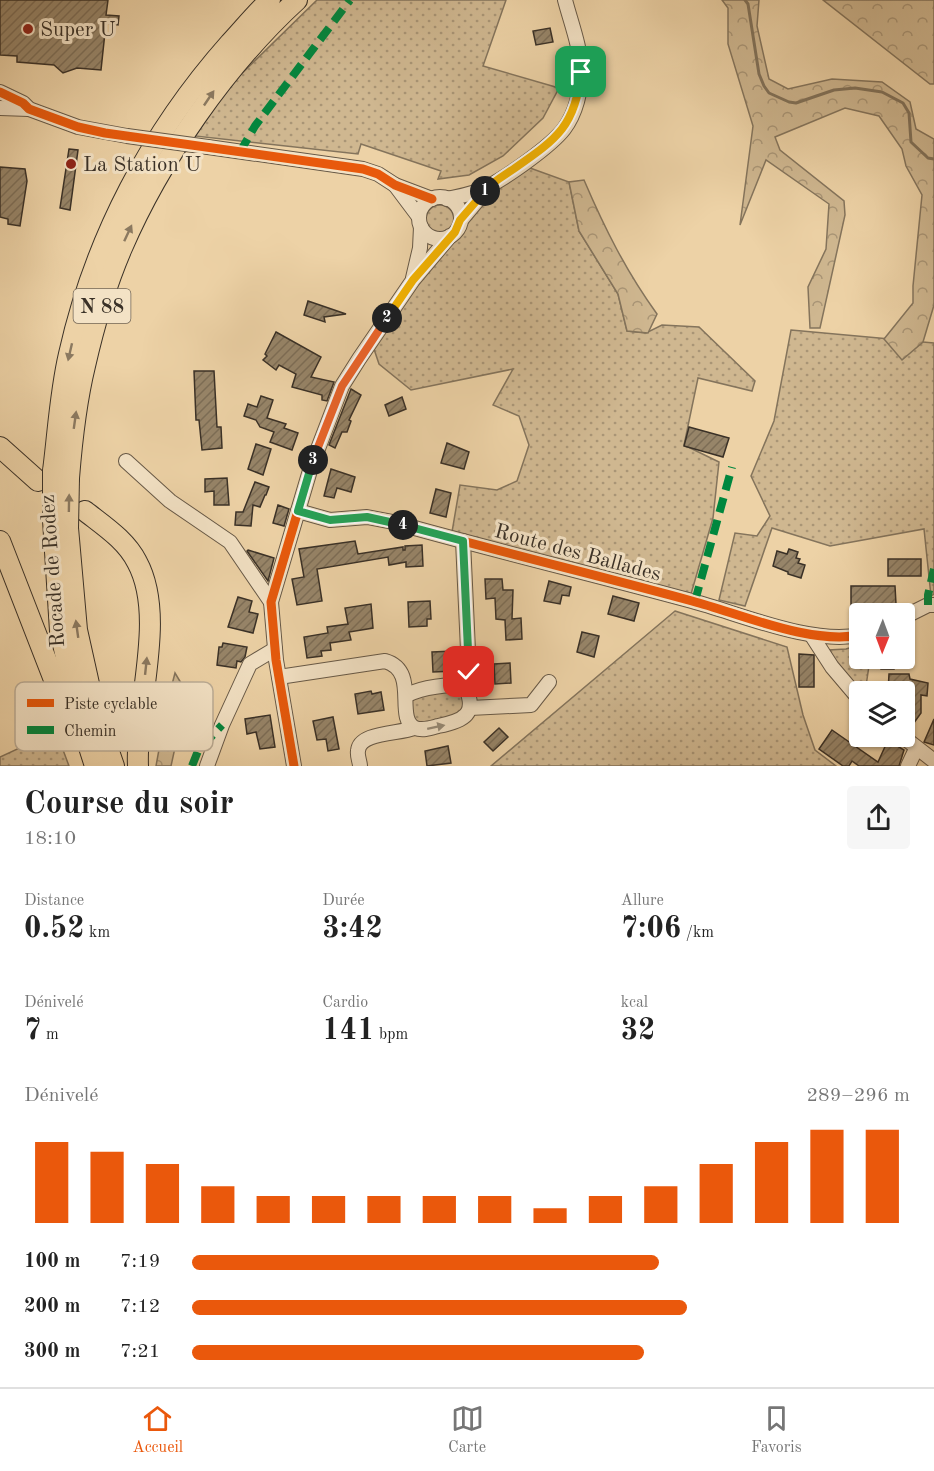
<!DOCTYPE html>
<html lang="fr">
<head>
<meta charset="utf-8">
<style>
	:root { --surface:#fff; --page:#f6f6f6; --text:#222; --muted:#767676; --line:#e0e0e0; --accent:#ea580c }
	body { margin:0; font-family:"Old Standard TT",serif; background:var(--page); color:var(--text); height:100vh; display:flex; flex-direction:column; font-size:22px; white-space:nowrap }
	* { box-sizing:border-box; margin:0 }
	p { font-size:20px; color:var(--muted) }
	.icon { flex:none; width:33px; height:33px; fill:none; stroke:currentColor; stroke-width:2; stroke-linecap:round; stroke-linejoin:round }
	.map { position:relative; height:766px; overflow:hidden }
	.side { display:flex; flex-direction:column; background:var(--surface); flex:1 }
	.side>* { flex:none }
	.needle { width:39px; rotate:181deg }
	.fabs { position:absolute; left:849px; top:603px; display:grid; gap:12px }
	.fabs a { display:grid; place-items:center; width:66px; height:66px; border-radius:6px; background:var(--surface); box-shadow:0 2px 4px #0004; font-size:30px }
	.pin { position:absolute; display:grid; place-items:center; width:51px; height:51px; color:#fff; margin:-26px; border-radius:12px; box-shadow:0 3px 9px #0006 }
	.km { position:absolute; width:30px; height:30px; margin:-15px; border-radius:50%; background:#222; color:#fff; font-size:16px; line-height:30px; text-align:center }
	.round { display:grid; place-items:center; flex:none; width:63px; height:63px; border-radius:6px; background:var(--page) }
	.head { display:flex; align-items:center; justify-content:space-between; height:102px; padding:0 24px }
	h1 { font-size:33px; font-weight:700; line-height:45px }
	.metrics { display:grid; grid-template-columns:repeat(3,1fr); gap:9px; height:102px; padding:6px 24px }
	.metrics div { display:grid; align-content:center }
	.metrics b { font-size:30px; font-weight:700 }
	.metrics small { font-size:16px; font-weight:400 }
	.metrics p { font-size:16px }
	.chart { height:168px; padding:12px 24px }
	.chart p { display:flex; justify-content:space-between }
	.chart svg { width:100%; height:108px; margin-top:6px; stroke:var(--accent); stroke-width:6 }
	ul { padding:0 24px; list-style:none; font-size:20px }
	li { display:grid; grid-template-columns:96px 72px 1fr; align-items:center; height:45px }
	li i { height:15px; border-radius:8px; background:var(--accent) }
	.menu { display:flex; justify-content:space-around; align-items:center; height:84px; border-top:2px solid var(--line); background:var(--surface); font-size:16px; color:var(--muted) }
	.menu a { display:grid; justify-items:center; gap:3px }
	.menu .active { color:var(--accent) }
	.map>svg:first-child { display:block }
	.grass { fill:url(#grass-dots); stroke:#84745c; stroke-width:1.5 }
	.forest { fill:url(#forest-crowns); stroke:#84745c; stroke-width:1.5 }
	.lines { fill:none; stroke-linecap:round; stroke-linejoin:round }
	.stream { stroke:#817159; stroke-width:3 }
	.building { fill:url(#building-hatch); stroke:#3a3127; stroke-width:1.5 }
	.minor-casing { stroke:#675947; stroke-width:16 }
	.highway-casing { stroke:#3a3127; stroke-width:22 }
	.minor { stroke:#f3e2c5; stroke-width:14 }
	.highway { stroke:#edd2a6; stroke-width:20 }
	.minor-bridge-casing { stroke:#675947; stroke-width:16; stroke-linecap:butt }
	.highway-bridge-casing { stroke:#3a3127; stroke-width:22; stroke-linecap:butt }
	.minor-bridge { stroke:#f3e2c5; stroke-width:14 }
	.highway-bridge { stroke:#edd2a6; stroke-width:20 }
	.quiet { stroke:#00873e; stroke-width:8; stroke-dasharray:15 8; stroke-linecap:butt }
	.cycleway-casing { stroke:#f3e2c5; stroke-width:13 }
	.cycleway { stroke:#e8590c; stroke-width:9 }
	.oneway { fill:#8b7960 }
	.oneway2 { fill:#968a76 }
	.split-1-casing { stroke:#fff; stroke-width:12 }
	.split-2-casing { stroke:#fff; stroke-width:12 }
	.split-3-casing { stroke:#fff; stroke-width:12 }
	.split-4-casing { stroke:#fff; stroke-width:12 }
	.split-5-casing { stroke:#fff; stroke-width:12 }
	.split-1 { stroke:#f5b400; stroke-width:8 }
	.split-2 { stroke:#f5b400; stroke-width:8 }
	.split-3 { stroke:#f0652b; stroke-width:8 }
	.split-4 { stroke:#22a559; stroke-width:8 }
	.split-5 { stroke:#22a559; stroke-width:8 }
	.poi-dot { fill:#8f2418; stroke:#f3e2c5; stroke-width:2 }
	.labels { text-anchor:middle; stroke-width:6; stroke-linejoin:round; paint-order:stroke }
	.shield { fill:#f3e2c5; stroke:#726656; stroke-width:1.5 }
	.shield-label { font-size:20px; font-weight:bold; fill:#3a3127 }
	.poi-label { font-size:21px; fill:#3a3127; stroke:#f3e2c5; text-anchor:start }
	.street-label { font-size:21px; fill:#3a3127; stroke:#f3e2c5 }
	.key { fill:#f3e2c5; stroke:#bcad96; stroke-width:1.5 }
	.key-label { font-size:16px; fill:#3a3127 }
</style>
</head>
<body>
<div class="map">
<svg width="934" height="766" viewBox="0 0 934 766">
	<defs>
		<pattern id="grass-dots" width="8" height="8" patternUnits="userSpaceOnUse" patternTransform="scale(1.5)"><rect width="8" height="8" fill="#cfb790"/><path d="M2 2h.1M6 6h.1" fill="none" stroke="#a99576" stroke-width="1.8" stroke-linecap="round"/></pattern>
		<pattern id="forest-crowns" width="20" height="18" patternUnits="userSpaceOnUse" patternTransform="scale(1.5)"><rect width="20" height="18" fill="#cfb790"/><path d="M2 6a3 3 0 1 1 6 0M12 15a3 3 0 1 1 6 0" fill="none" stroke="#a99576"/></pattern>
		<pattern id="building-hatch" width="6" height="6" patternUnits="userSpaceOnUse" patternTransform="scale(1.5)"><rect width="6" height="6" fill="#978569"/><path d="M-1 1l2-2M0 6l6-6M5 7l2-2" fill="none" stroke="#7c6d56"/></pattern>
	</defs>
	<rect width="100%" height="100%" fill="#edd2a6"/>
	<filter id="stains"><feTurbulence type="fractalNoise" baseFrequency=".00333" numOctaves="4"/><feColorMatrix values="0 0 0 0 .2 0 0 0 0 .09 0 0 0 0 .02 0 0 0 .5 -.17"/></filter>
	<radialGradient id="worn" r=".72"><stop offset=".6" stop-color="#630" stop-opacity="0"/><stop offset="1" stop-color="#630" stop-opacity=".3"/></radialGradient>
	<g class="grass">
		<polygon points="317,0 506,0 483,66 559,88 543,118 503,156 469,175 438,179 441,171 361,144 358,154 195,136 227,88"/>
		<polygon points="530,168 569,182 579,231 618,294 627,331 646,333 662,325 699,327 755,381 752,391 698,378 684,445 719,462 713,518 691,594 452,532 460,485 497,490 517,481 529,445 519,416 493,405 513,369 411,390 379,364 374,349 412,289 495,190"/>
		<circle cx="440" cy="219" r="14"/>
		<polygon points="791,330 934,343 934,594 931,596 924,529 830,546 772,528 745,606 719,600 735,533 757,536 770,516 751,476 774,421"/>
		<polygon points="675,611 787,647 803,715 815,750 836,766 491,766"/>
		<polygon points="859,645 860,658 870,659 866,686 862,691 855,691 836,664 829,650 846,649"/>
		<path d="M453,691l9,3 3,8 -1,10 -40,13 -11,-5 -3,-17c9,-11 29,-10 43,-12z"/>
		<polygon points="56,731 69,766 0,766 0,757"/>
	</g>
	<g class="forest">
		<polygon points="722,0 759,0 757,26 769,79 788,89 832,79 882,82 910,102 916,129 934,139 934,305 923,342 902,360 884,339 913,303 913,286 922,195 906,166 902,149 879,116 845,108 775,137 780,150 844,201 845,215 820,328 810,328 808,287 826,249 829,204 766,160 740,225 753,126 728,44 728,8"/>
		<polygon points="823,0 934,0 934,84 930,84"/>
		<path d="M584,180c21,49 42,91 73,134l-9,19 -21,-2 -9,-37 -39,-63 -10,-49z"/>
		<polygon points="175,673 187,693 171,766 156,766 168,700"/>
	</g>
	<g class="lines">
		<polyline class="stream" points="745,0 748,4 759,74 764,86 769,93 789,102 796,103 834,90 855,88 882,92 903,103 909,113 911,142 928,158 934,159"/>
	</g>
	<g class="building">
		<polygon points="0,0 108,0 106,15 119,16 118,25 106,23 101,70 77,68 63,73 54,65 17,62 17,56 0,55"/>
		<polygon points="550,28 553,42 536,45 533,31"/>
		<polygon points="69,149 78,150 70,210 60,208"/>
		<polygon points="0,167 25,169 27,181 20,226 8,224 8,219 0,217"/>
		<polygon points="308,301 346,314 324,317 325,322 304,315"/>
		<polygon points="276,332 321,357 311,377 334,382 327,401 322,400 322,395 292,387 296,374 279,365 276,370 263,360 267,356 265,354"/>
		<polygon points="194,371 214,371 217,427 221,427 222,448 202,450 199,420 196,420"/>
		<polygon points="351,389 361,395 349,420 351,421 347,432 342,432 335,448 329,445"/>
		<polygon points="261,396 273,400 267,418 286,424 284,428 298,433 292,450 270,442 274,432 260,427 256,420 244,416 248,404 257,407"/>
		<polygon points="402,397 406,409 389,416 385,405"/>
		<polygon points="689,427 729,438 723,457 684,446"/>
		<polygon points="447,443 469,452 464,469 441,463"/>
		<polygon points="256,444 271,449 263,475 248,469"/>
		<polygon points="331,469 355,477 351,492 337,488 334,498 324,496"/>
		<polygon points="227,478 229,505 214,505 214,491 205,492 205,479"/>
		<polygon points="255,482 269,487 266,495 265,495 260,507 253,505 251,526 235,525 236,512 243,512"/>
		<polygon points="436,489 451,493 446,517 430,513"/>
		<polygon points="278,505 289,509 284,526 273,523"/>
		<polygon points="355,541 358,554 403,547 403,550 405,550 405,546 422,545 423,566 406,567 406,562 389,565 388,557 317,569 322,601 297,605 292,579 304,577 299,549"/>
		<polygon points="789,549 798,552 796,558 800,559 798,563 805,565 801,578 788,574 788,572 773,566 777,551 787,554"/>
		<polygon points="248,550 274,558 268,581 247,551"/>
		<rect x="888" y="559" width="33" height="17"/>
		<polygon points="485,579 502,579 503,590 513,590 512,619 521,618 522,639 506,640 505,620 496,619 495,598 486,599"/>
		<polygon points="549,581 571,587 569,596 562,595 560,604 544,601"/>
		<polygon points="851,586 895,586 896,604 881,604 881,607 851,607"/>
		<polygon points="613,596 639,603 634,621 608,614"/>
		<polygon points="238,597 252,601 249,612 258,614 253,633 228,627"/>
		<polygon points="430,601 431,619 427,619 427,626 409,627 408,602"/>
		<polygon points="371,604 373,628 349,632 351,640 330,643 331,650 321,651 322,656 307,658 304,637 328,633 327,627 348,624 345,608"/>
		<polygon points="582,632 599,636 594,657 577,652"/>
		<polygon points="223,643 247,647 245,657 241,662 237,661 236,668 217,665 219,647 222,647"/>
		<polygon points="454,651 455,671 433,672 432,652"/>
		<polygon points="799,654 814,655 814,687 799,687"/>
		<rect x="881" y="658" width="13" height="11"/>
		<polygon points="510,663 511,683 495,684 494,664"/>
		<polygon points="889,674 909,674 910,679 928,683 927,696 921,695 921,713 911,727 904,722 904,692 888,692"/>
		<polygon points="371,691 372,694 381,692 384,710 358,714 355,694"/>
		<polygon points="270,715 275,747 260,749 256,732 247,734 245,719"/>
		<polygon points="333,717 339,749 328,751 326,739 317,740 313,721"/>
		<polygon points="934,719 934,745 924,742"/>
		<polygon points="499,728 508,737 493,751 484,742"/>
		<polygon points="832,730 878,762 888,740 904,750 899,766 859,766 852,761 849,766 843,766 819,749"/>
		<polygon points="448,746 451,763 427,766 425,751"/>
	</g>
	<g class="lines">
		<g class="minor-casing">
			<g id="minor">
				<polyline points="0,92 23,103 29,109 78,127 127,136"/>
				<polyline points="0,108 29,109"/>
				<polyline points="208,147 363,169 378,174 395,185 432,199"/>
				<polyline points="395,185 419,217"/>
				<circle cx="440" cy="218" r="21"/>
				<path d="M447,199c14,-3 28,-5 40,-12 20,-10 64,-41 77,-58 12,-16 17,-38 17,-57 0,-24 -10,-49 -16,-72"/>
				<polyline points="461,220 487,189"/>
				<polyline points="413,278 420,248 421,227"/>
				<polyline points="126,461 170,501 230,542 271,602"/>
				<path d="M298,511l32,9 37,-3 26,5c99,28 200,52 299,79 49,13 119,44 168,34"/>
				<polyline points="904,617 928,605 934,605"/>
				<polyline points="812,636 832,667 860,700"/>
				<path d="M279,677l106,-16c35,10 9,57 30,67 8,3 16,0 23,-2 26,-5 40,-12 27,-40l4,-14 -6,-131"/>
				<path d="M407,695c16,-8 41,-11 58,-9"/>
				<polyline points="470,708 531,705 549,682"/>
				<polyline points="902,736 934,761"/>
				<polyline points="207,766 222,725 250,664 275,649"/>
				<polyline points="294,766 276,660 271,602 311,467 342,386 359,359 413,280 450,236"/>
				<path d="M360,766c0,-4 -3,-10 -2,-15 1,-19 41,-17 56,-23"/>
				<polyline points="908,766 916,749"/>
			</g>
		</g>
		<g class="highway-casing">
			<g id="highway">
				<polyline points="0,447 38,481"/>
				<path d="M53,471c5,-39 7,-79 16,-117 26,-116 82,-222 161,-311 13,-14 26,-30 40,-43"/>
				<path d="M69,478c3,-38 7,-75 16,-112 9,-40 21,-81 37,-118 38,-88 104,-183 175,-248"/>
				<path d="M85,511c19,15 41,29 52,51 30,55 -2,143 1,204"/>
				<polyline points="53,520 60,631 80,719 95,766"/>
				<polyline points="68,528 77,630 95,711 114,766"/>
				<polyline points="0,541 72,726"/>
			</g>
		</g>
		<use href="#minor" class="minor"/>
		<use href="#highway" class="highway"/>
		<g class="minor-bridge-casing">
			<polyline id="minor-bridge" points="127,136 208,147"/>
		</g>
		<g class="highway-bridge-casing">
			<g id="highway-bridge">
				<polyline points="53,520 53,471"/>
				<polyline points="68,528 69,478"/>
			</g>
		</g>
		<use href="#minor-bridge" class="minor-bridge"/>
		<use href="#highway-bridge" class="highway-bridge"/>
		<g class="quiet">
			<polyline points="240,152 255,126 350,0"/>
			<polyline points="695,601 732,467"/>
			<polyline points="928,605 928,595 934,569"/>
			<polyline points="192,766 198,751 222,725"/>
		</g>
		<g class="cycleway-casing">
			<g id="cycleway">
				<polyline points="0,92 23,103 29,109 78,127 105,133 363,169 378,174 395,185 432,199"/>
				<path d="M298,511l32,9 37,-3 26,5c99,28 200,52 299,79 49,13 119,44 168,34"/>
				<polyline points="294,766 276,660 271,602 311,467 342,386 359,359 413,280 450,236"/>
			</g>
		</g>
		<use href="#cycleway" class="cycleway"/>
	</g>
	<defs><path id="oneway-solid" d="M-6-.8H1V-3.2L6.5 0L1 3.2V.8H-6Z" transform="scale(1.5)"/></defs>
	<g class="oneway">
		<use href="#oneway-solid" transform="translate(209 98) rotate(-56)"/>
		<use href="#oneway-solid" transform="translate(128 233) rotate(-65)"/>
		<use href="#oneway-solid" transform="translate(70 352) rotate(103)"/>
		<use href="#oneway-solid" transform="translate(75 420) rotate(-82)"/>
		<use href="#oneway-solid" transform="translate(69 503) rotate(-89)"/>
		<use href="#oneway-solid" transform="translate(77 629) rotate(-98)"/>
		<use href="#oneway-solid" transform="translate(146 666) rotate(-84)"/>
	</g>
	<use class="oneway2" href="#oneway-solid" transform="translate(436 727) rotate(-12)"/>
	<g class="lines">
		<g class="split-1-casing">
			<path id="split-1" d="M485,191c8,-10 20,-16 30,-23 42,-29 61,-43 66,-96"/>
		</g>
		<g class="split-2-casing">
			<polyline id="split-2" points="387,318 413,280 455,232 460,220 485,191"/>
		</g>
		<g class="split-3-casing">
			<polyline id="split-3" points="313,460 342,386 387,318"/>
		</g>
		<g class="split-4-casing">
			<polyline id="split-4" points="313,460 298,511 330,520 367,517 403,525"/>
		</g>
		<g class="split-5-casing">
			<polyline id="split-5" points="403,525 463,541 469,672"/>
		</g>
		<use href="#split-1" class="split-1"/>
		<use href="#split-2" class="split-2"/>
		<use href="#split-3" class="split-3"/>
		<use href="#split-4" class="split-4"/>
		<use href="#split-5" class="split-5"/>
	</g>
	<g class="poi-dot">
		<circle cx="28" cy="29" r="6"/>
		<circle cx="71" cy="164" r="6"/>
	</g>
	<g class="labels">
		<rect class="shield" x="73.5" y="289" width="57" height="34" rx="4.5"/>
		<g class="shield-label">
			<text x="102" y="313">N 88</text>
		</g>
		<g class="poi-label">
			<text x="40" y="36">Super U</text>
			<text x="83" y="171">La Station U</text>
		</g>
		<g class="street-label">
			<text transform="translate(578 552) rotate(15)" y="7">Route des Ballades</text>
			<text transform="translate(52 571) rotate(-94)" y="7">Rocade de Rodez</text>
		</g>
	</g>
	<rect x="15" y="682" width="198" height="69" rx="9" class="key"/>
	<rect x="27" y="699" width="27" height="8" fill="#e8590c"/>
	<rect x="27" y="726" width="27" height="8" fill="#00873e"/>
	<g class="key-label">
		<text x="64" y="709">Piste cyclable</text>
		<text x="64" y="736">Chemin</text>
	</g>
	<rect width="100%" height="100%" filter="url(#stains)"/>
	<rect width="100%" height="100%" fill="url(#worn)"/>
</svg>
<div class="fabs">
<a><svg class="needle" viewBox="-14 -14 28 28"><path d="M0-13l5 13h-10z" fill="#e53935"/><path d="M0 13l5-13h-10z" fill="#767676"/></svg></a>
<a><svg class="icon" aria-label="layers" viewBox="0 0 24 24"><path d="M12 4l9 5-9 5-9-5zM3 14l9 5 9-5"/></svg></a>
</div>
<div class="pin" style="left:581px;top:72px;background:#1e9e55"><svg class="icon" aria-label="arrive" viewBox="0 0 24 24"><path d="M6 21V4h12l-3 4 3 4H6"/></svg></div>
<div class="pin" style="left:469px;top:672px;background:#d93025"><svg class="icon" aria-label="check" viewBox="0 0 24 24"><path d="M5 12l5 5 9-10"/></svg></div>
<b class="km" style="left:485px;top:191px">1</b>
<b class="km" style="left:387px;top:318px">2</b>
<b class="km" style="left:313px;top:460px">3</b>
<b class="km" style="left:403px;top:525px">4</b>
</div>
<section class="side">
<div class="head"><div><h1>Course du soir</h1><p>18:10</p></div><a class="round"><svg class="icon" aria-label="share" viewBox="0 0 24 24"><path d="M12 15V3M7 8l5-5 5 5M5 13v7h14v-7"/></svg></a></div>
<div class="metrics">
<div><p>Distance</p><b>0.52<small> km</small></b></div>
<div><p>Durée</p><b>3:42</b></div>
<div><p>Allure</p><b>7:06<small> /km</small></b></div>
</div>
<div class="metrics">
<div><p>Dénivelé</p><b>7<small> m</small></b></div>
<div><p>Cardio</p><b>141<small> bpm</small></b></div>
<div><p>kcal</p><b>32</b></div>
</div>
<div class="chart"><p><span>Dénivelé</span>289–296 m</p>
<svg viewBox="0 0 160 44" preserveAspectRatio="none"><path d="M5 44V11M15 44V15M25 44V20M35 44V29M45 44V33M55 44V33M65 44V33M75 44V33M85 44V33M95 44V38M105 44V33M115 44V29M125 44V20M135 44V11M145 44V6M155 44V6"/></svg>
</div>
<ul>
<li><b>100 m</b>7:19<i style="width:65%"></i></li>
<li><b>200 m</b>7:12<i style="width:69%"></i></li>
<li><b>300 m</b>7:21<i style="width:63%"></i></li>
</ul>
</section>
<nav class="menu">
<a class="active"><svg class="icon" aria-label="home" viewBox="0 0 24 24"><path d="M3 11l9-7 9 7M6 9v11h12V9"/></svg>Accueil</a>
<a><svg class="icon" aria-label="map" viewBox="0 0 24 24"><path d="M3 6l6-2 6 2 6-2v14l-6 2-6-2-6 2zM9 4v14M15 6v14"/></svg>Carte</a>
<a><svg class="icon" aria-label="saved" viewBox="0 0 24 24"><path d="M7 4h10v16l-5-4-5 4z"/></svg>Favoris</a>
</nav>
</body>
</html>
